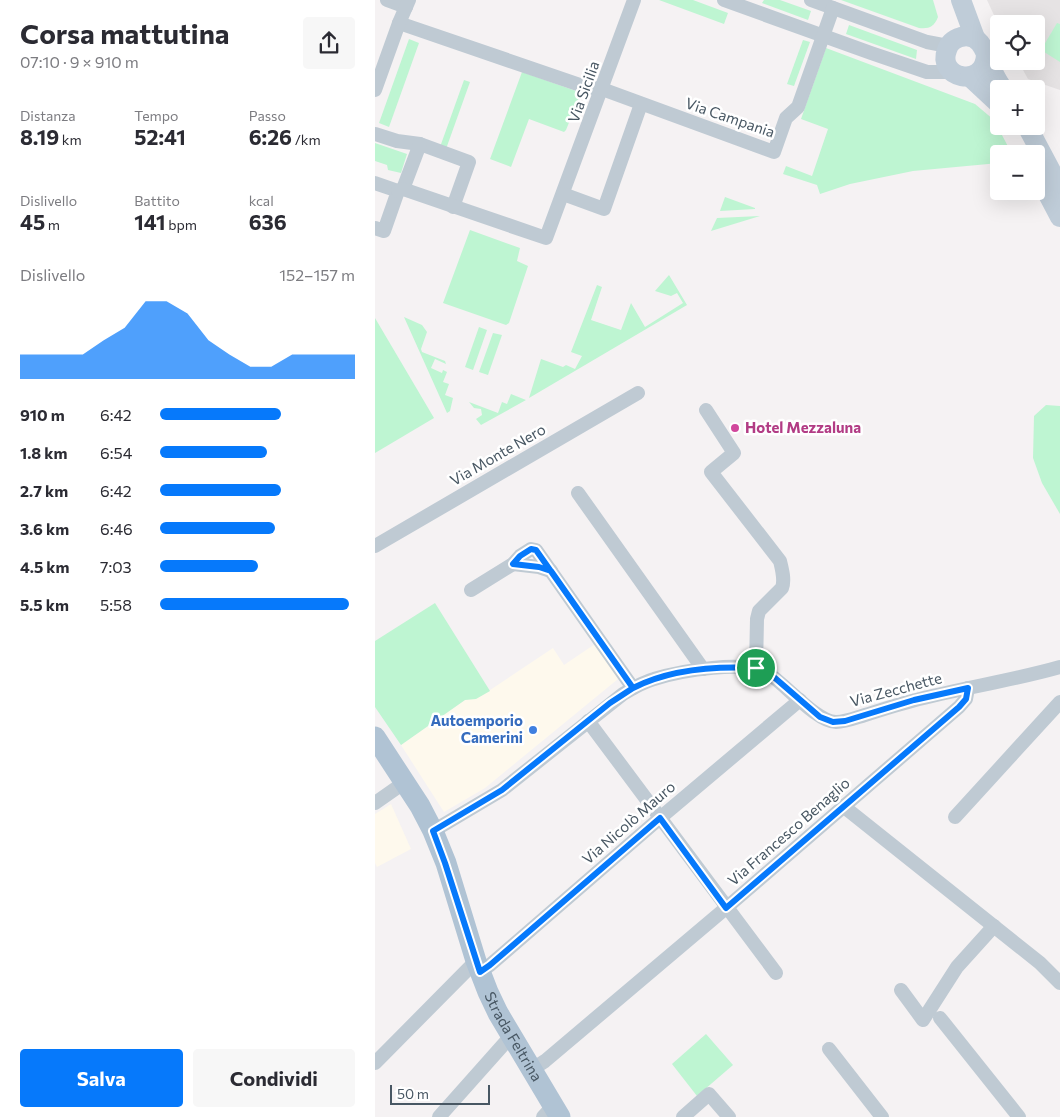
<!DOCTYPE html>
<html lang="it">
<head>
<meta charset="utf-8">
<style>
	:root { --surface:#fff; --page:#f7f7f7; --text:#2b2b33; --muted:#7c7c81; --accent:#0679fb }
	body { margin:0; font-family:Commissioner,sans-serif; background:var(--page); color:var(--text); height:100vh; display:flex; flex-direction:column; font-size:19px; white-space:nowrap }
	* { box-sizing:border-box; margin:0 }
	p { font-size:16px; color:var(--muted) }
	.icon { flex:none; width:28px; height:28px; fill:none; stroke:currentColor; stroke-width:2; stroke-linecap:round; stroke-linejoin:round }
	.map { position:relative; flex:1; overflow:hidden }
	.side { display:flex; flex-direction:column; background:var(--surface); width:375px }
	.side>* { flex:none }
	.tools { position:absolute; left:615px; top:15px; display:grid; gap:10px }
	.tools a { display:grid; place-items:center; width:55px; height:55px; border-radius:5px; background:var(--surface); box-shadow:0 5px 20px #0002; font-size:25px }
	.scale { position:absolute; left:15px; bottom:12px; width:100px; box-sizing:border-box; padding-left:5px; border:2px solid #485763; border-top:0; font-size:14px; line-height:18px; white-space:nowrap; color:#485763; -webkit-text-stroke:4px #fff; paint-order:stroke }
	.pin { position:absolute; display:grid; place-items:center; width:42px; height:42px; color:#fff; margin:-21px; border:2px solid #fff; border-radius:50%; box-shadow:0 1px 5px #0007 }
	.round { display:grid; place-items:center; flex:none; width:52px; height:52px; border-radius:5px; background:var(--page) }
	.summary { display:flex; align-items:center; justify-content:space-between; height:85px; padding:0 20px }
	h1 { font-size:28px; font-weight:700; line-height:38px }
	.figures { display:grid; grid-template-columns:repeat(3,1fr); gap:8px; height:85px; padding:5px 20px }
	.figures div { display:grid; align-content:center }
	.figures b { font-size:21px; font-weight:700 }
	.figures small { font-size:14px; font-weight:400 }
	.figures p { font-size:14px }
	.chart { height:140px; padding:10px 20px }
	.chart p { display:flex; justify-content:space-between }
	.chart svg { width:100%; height:90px; margin-top:5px; fill:var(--accent); opacity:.7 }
	.primary-button { display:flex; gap:10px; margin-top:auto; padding:10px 20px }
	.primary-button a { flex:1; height:58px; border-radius:5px; background:var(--accent); color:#fff; font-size:20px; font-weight:700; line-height:58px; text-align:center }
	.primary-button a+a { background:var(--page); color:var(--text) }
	ul { padding:0 20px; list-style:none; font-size:16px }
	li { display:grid; grid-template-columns:80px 60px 1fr; align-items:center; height:38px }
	li i { height:12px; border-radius:6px; background:var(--accent) }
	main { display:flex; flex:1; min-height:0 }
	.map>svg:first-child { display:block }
	.commercial { fill:#fef9ed }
	.education { fill:#e6e3e4 }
	.green { fill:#bef5d2 }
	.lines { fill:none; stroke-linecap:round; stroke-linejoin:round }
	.minor { stroke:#bfcad3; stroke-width:14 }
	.secondary { stroke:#bfccd8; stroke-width:20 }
	.primary { stroke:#b0c3d4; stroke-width:21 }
	.route-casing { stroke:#fff; stroke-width:10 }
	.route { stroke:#0679fb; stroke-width:6 }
	.hotel-dot { fill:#d1479c; stroke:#fff; stroke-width:2 }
	.shop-dot { fill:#3f7fe0; stroke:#fff; stroke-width:2 }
	.labels { text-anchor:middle; stroke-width:5; stroke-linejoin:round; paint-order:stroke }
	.street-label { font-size:15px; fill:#485763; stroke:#fff }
	.hotel-label { font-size:15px; font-weight:bold; fill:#b23c85; stroke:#fff; text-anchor:start }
	.shop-label { font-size:15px; font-weight:bold; fill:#366cbe; stroke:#fff; text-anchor:end }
</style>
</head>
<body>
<main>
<section class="side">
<div class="summary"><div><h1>Corsa mattutina</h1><p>07:10 · 9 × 910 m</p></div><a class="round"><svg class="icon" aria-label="share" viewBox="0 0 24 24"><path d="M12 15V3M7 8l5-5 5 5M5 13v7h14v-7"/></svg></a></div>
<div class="figures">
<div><p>Distanza</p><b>8.19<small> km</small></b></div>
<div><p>Tempo</p><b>52:41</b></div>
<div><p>Passo</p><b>6:26<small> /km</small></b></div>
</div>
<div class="figures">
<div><p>Dislivello</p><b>45<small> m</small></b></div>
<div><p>Battito</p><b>141<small> bpm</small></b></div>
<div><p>kcal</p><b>636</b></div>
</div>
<div class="chart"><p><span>Dislivello</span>152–157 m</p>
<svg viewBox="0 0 160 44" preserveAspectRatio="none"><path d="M0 44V32L10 32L20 32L30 32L40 25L50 19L60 6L70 6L80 12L90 25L100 32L110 38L120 38L130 32L140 32L150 32L160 32V44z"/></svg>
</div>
<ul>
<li><b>910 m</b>6:42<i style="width:62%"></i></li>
<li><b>1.8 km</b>6:54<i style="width:55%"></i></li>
<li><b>2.7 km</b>6:42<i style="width:62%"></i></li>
<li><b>3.6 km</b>6:46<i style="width:59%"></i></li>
<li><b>4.5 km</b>7:03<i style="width:50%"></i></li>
<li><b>5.5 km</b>5:58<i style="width:97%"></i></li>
</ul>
<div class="primary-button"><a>Salva</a><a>Condividi</a></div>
</section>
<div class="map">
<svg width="685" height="1117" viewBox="0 0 685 1117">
	<rect width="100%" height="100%" fill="#f5f2f3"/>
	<g class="commercial">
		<polygon points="220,644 243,679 110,788 69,812 26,745 90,700 106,696 178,648 189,665"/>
		<polygon points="16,804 36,849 2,867 0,863 0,814"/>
	</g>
	<polygon class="education" points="612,0 685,0 685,90 653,79 643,61 661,61 661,24 624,24 624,26"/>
	<g class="green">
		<polygon points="284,0 318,0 353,13 349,24"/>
		<polygon points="389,0 405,0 436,11 433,20 387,3"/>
		<path d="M466,0h92l5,17c-4,10 -9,12 -19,11z"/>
		<polygon points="682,23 685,24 685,62 666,50"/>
		<polygon points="474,25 542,50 541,59 471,34"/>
		<polygon points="34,39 44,43 14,127 4,123"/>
		<polygon points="428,40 435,42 419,86 412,84"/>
		<polygon points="451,48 600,104 619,120 637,154 624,154 624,163 538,171 475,184 445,194 442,185 408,174 411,166 437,176 453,129 426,119"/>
		<polygon points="147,72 204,92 205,95 191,130 189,132 154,119 136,167 115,159"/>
		<polygon points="89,80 95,82 71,149 65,147"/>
		<polygon points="0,143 32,154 26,173 13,170 12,165 0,161"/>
		<polygon points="350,197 380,208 380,209 345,211"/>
		<polygon points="385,216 336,231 342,218"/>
		<polygon points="95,230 145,248 142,261 153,266 134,323 131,325 68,303"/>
		<polygon points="294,275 312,305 154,398 166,359 188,367 191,365 200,369 207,356 196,352 222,285 227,287 216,320 246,330 256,303 270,327 308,303 302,293 296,296 280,291"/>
		<polygon points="29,317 47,325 52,332 46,349 47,352 70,361 71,364 60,359 56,368 67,373 68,370 72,372 68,382 74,384 70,395 78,398 75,411 72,413"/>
		<polygon points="0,318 59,418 0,453"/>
		<polygon points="104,327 112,330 98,370 90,367"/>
		<polygon points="118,333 127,335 113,375 104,372"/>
		<polygon points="136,394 151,400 106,425 101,419 107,415 106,409 99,408 94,402 123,413 127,402 132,404"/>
		<polygon points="671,405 685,406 685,514 667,483 658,458 659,416"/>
		<polygon points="60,603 115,691 101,699 90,700 26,745 0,707 0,641"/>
		<polygon points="331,1034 358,1065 322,1096 297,1064"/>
	</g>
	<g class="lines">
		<g class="minor">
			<polyline points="12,0 31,7"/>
			<polyline points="349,0 496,53 552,72 577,72"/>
			<polyline points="436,0 552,42 573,46"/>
			<polyline points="24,23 211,87 227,89 399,152 411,118 423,107 458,8"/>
			<polyline points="0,90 24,23 34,0"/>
			<polyline points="0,134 22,141 45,144 94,162 78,207"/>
			<polyline points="0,183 23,191 9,231 0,228"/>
			<polyline points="28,189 45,144"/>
			<polyline points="23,191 28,189 171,238 259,0"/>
			<polyline points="188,194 229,209 266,104"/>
			<path d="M331,410l28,43 -23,19 69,89c2,8 5,19 2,27l-23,23 -2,8 -1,49"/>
			<polyline points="203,493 328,669"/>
			<polyline points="0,546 263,393"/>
			<polyline points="138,564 164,567 176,571"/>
			<polyline points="96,590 138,564 145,556 156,549 161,550 258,688"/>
			<polyline points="213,721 401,973"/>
			<polyline points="0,803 30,782"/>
			<polyline points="468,806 665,963 685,983"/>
			<polyline points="580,817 685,702"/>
			<path d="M58,831l69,-41 121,-96c10,-6 20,-12 31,-15 26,-8 92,-20 115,-5 17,11 48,48 67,48 10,0 19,-4 29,-7 16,-5 31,-10 47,-14 49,-13 99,-20 148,-34"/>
			<polyline points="105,972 115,965 285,818 425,700"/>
			<polyline points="526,990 548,1020 582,967 619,926"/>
			<polyline points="565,1018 644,1117"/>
			<polyline points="454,1049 507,1117"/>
			<polyline points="0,1063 101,961"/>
			<polyline points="156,1070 170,1061 351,908 584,707 591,699 593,688"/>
			<polyline points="64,1117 136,1036"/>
			<polyline points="168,1117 178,1106"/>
			<polyline points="308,1117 334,1094 354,1117"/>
		</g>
		<g class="secondary">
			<polyline points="586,0 600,38"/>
			<path d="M611,55c-2,35 -50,23 -39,-5 2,-7 7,-11 14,-13 23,-6 26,24 34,39 2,4 5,9 8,13"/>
			<polyline points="595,77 624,104"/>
			<polyline points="652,126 685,188"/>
			<polyline points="663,175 685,217"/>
		</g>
		<path class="primary" id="s1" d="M0,737l45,69 13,25 13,32 30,98 12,31 10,21 62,104"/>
	</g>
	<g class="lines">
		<g class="route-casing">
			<path id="route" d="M381,668c-40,-2 -86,1 -123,20l-97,-138 -5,-1 -11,7 -7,8 26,3 12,4 82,117 -23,15 -108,87 -69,41 12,32 35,109 10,-7 170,-147 66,90 233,-201 7,-8 2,-11 -54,12 -69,21 -12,1 -13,-5 -45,-39 -19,-10"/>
		</g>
		<use href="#route" class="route"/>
	</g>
	<circle class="hotel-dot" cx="360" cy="428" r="5"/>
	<circle class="shop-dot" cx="158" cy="730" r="5"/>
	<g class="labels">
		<g class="street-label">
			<text transform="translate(209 92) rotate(-70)" y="5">Via Sicilia</text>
			<text transform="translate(355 118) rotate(19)" y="5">Via Campania</text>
			<text transform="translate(123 455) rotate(-30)" y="5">Via Monte Nero</text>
			<text transform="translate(521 690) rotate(-15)" y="5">Via Zecchette</text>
			<text transform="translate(254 823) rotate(-41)" y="5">Via Nicolò Mauro</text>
			<text transform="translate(414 832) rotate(-41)" y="5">Via Francesco Benaglio</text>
			<text dy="5" stroke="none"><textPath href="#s1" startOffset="332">Strada Feltrina</textPath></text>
		</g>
		<g class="hotel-label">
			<text x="370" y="433">Hotel Mezzaluna</text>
		</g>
		<g class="shop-label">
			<text x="148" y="726">Autoemporio<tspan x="148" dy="17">Camerini</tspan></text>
		</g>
	</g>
</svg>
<div class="tools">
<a><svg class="icon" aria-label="locate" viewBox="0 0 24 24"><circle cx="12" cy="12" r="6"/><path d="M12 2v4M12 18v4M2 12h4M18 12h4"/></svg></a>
<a>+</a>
<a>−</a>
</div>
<div class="scale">50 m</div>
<div class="pin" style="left:381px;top:668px;background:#1e9e55"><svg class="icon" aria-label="arrive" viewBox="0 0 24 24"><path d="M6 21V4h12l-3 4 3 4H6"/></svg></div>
</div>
</main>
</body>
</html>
